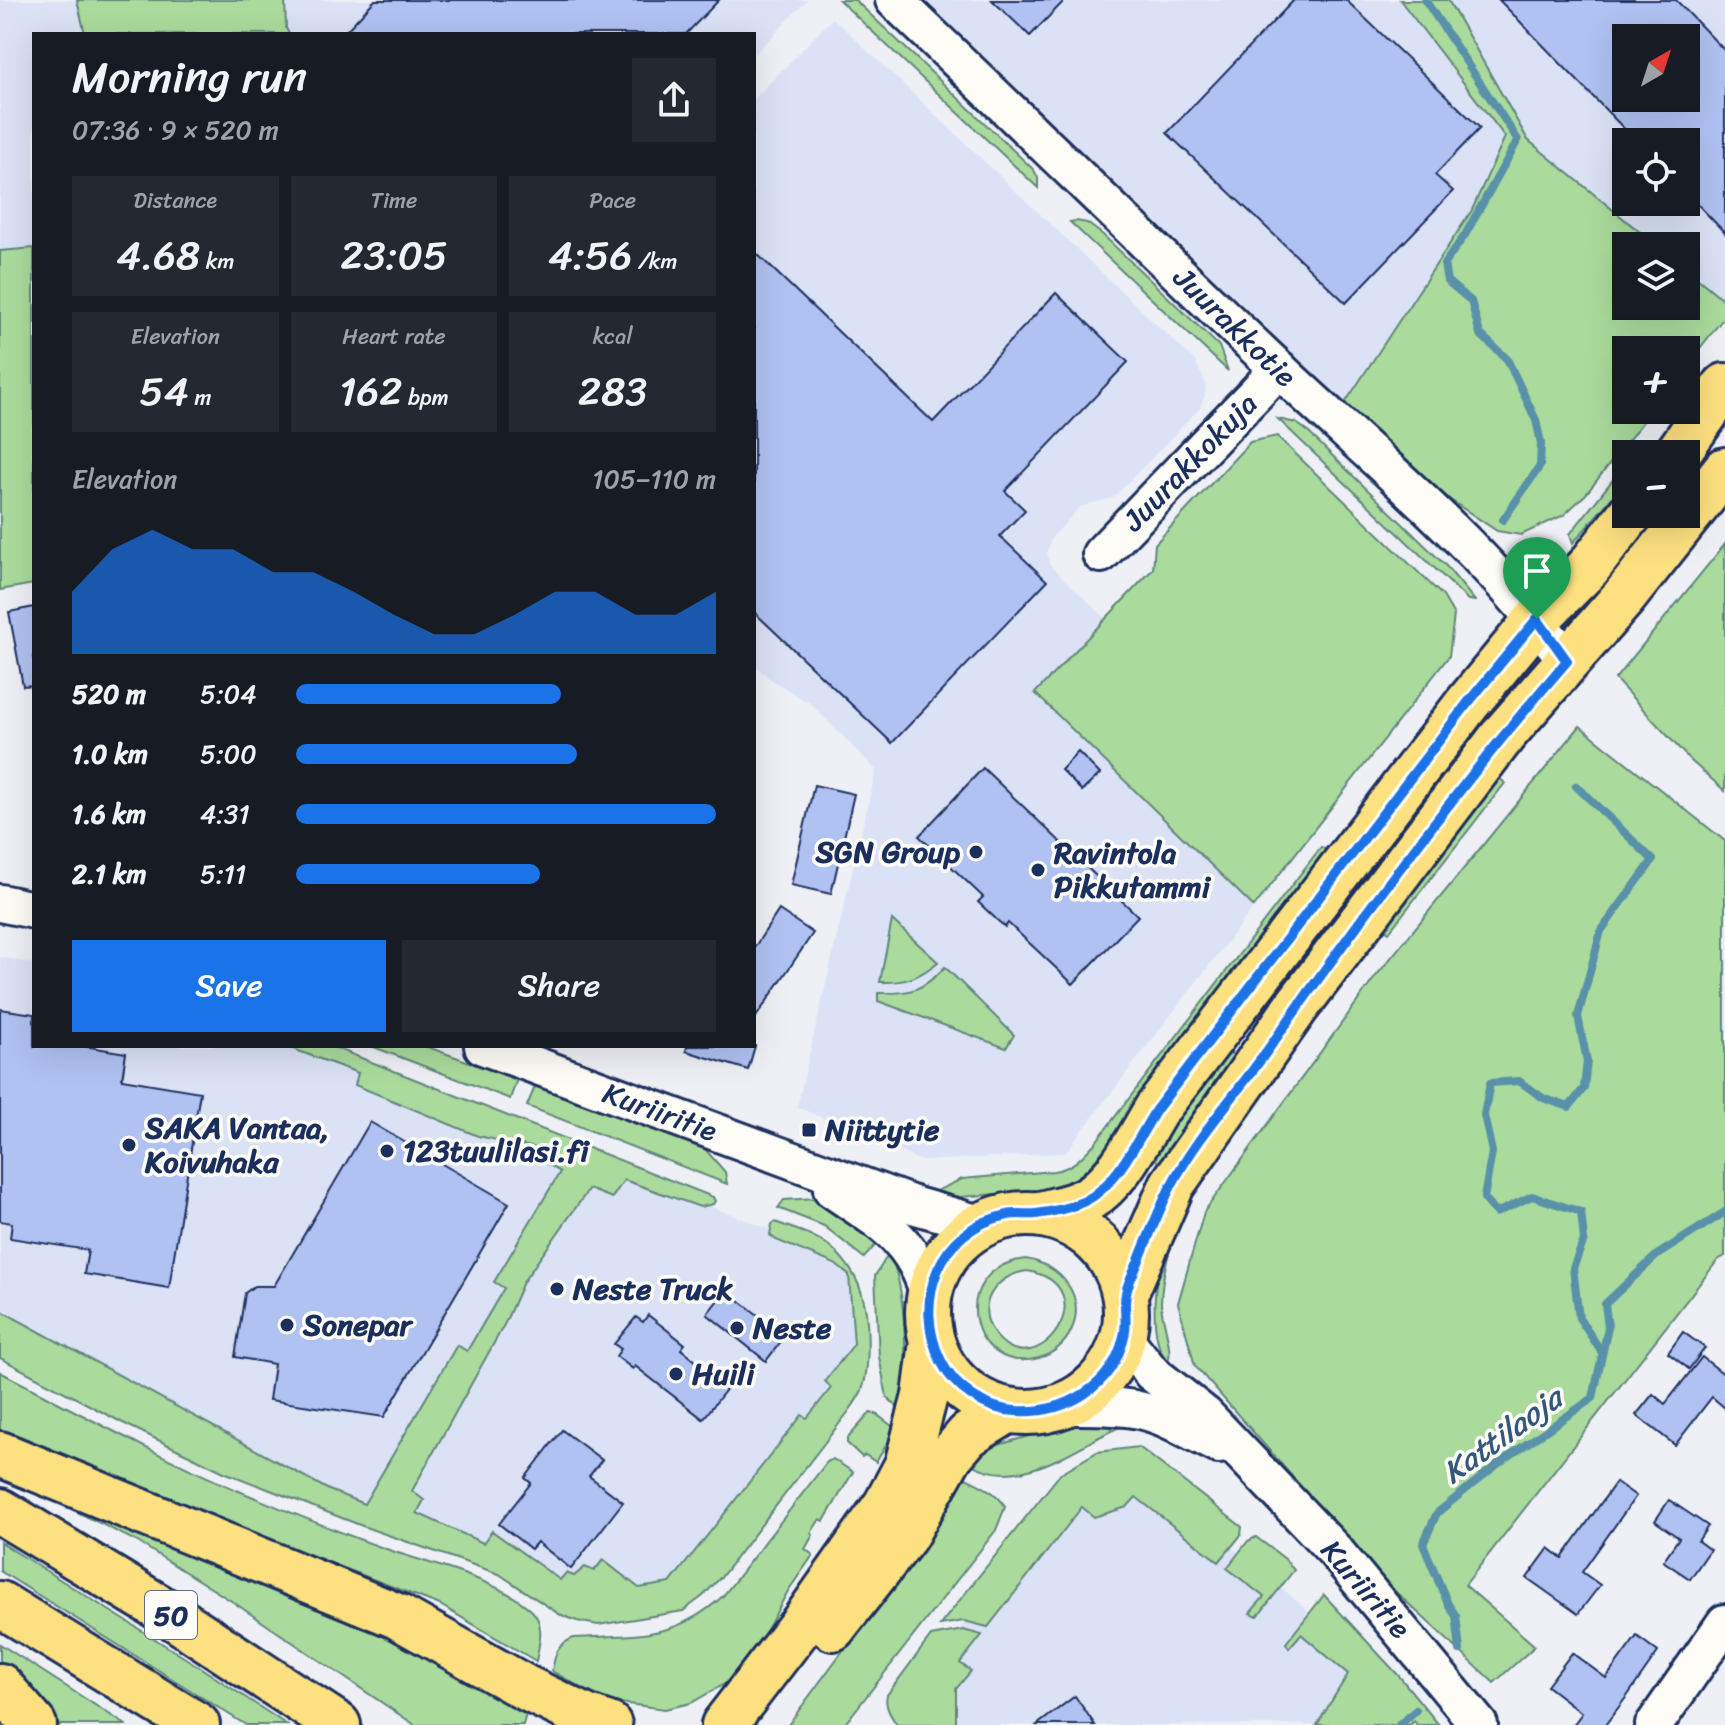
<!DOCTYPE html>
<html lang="en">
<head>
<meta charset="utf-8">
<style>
	:root { --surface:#171b24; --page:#242831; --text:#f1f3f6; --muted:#9ea1a6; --accent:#1a73e8 }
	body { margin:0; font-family:Sriracha,sans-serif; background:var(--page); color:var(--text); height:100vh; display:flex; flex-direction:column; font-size:30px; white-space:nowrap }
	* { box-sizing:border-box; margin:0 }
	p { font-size:26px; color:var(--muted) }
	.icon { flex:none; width:44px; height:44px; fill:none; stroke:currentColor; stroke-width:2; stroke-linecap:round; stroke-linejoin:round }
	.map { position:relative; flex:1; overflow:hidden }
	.drawer { position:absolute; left:32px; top:32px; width:724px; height:1016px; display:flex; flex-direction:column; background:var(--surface); border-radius:0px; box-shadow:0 8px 32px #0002 }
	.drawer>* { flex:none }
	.needle { width:52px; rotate:39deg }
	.fabs { position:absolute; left:1612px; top:24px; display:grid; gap:16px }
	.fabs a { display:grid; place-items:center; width:88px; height:88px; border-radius:0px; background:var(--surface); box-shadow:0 8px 32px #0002; font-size:40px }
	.pin { position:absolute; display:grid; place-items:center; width:68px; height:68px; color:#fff; margin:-82px -34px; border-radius:50% 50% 50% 0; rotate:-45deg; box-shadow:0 0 8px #0007 }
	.pin .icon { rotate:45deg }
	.round { display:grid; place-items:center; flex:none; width:84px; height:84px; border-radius:0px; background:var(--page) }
	.headline { display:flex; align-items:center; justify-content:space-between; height:136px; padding:0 40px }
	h1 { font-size:44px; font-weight:600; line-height:60px }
	.figures { display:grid; grid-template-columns:repeat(3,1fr); gap:12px; height:136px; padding:8px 40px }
	.figures div { display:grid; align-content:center; border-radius:0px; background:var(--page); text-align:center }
	.figures b { font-size:40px; font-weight:600 }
	.figures small { font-size:22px; font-weight:400 }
	.figures p { font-size:22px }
	.chart { height:224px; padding:16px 40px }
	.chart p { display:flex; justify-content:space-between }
	.chart svg { width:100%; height:144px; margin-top:8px; fill:var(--accent); opacity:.7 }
	.cta { display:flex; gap:16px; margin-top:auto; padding:16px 40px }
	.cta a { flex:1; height:92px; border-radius:0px; background:var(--accent); color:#fff; font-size:32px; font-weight:600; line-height:92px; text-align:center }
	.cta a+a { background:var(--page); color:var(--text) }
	ul { padding:0 40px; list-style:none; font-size:26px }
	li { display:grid; grid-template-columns:128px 96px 1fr; align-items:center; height:60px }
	li i { height:20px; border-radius:10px; background:var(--accent) }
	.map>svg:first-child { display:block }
	.built { fill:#dbe2f5; fill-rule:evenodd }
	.green { fill:#aadb9c; stroke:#62857d; stroke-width:2; fill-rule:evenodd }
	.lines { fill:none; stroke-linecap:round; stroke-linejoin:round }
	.stream { stroke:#5891a9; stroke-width:8 }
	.building { fill:#b0c2f2; stroke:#1b2f5e; stroke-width:2; fill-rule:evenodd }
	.minor-casing { stroke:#1b2f5e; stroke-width:42 }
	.major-casing { stroke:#1b2f5e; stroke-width:50 }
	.highway-casing { stroke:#1b2f5e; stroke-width:50 }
	.minor { stroke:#fdfcf7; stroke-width:36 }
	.major { stroke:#fde080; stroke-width:44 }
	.highway { stroke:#fde080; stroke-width:44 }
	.route-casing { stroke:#fff; stroke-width:16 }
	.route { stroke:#1a73e8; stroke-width:10 }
	.poi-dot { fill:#1b2f5e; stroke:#fdfcf7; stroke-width:3 }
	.labels { text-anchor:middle; stroke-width:7; stroke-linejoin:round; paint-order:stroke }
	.shield { fill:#fdfcf7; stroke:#5f6c8c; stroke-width:2 }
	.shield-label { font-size:28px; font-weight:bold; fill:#1b2f5e }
	.street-label { font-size:30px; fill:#1b2f5e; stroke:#fdfcf7 }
	.poi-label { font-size:30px; font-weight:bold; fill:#1b2f5e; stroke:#fdfcf7; text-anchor:start }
	.water-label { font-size:32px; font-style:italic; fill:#34587d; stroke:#fdfcf7 }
</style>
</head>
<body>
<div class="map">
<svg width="1725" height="1725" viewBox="0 0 1725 1725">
	<rect width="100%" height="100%" fill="#eef0f6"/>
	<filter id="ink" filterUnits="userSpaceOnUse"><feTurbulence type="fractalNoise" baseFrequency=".0125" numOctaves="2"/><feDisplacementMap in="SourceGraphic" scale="16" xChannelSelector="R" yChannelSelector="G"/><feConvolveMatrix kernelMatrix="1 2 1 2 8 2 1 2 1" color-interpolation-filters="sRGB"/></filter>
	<g filter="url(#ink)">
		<g class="built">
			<polygon points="0,0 77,0 85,34 34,34 34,248 0,251"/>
			<polygon points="285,0 807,0 754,55 754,34 289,34 286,29"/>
			<polygon points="925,0 1400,0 1505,137 1472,210 1345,403"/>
			<path d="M1448,0h277v301l-39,-32v-23h-29l-129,-106zM1626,38h60v60h-60zM1626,142h60v60h-60z"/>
			<polygon points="833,18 1195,361 1206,384 1205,396 1199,409 1114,497 1080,507 1051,539 1047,552 1050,565 1105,618 1035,693 1254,907 1065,1153 922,1161 797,1107 876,770 811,704 769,678 754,665 754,99"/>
			<polygon points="0,957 34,964 34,1046 308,1046 581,1157 812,1245 840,1264 849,1280 860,1364 674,1602 562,1592 373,1516 0,1313"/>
			<polygon points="1139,1476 1269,1576 1369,1666 1338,1725 937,1725 937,1658 1069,1488"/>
		</g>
		<g class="green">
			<polygon points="77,0 285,0 286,28 289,34 85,34"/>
			<polygon points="839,0 855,0 1034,170 1038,178 1038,188"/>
			<polygon points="1400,0 1448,0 1528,140 1657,246 1626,246 1626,306 1686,306 1686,269 1725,301 1725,316 1686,366 1686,350 1626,350 1626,410 1652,410 1586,494 1564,515 1521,535 1497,531 1449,499 1345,403 1472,210 1505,137"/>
			<polygon points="1076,221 1087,223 1103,235 1219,346 1228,371 1070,222"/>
			<polygon points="34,248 34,584 0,590 0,251"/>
			<polygon points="1278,419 1296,423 1305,429 1446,566 1475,601 1468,600"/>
			<polygon points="1277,436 1443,596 1454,615 1449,656 1254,907 1035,693 1153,569 1155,544 1250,442"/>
			<polygon points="1626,463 1626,481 1573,543 1570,534"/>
			<polygon points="1725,544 1725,791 1690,760 1615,679"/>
			<polygon points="1580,726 1725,841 1725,1256 1718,1260 1465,1585 1535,1646 1494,1683 1385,1582 1195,1366 1178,1303 1204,1212 1376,976"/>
			<polygon points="1496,775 1505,783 1389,932 1380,926"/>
			<path d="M1321,847l8,4 -229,315 -28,19 -25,5 -87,7 -26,-5 28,-13 92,-8c19,-3 28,-14 41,-28z"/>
			<path d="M892,920l46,42c-20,16 -33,21 -58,20z"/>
			<path d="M945,967l69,68 -8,13 -128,-47v-8c32,1 44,-2 67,-26z"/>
			<path d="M285,1046h46l382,151 2,4 -2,3 -13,3 -76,-27 -12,18 -23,-9 -66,93 -18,41 -93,168 12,9 -7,13 66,30 9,-12 68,49 6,-7 8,3 11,-9 9,4 9,-11 36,28 31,-5 132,-168 5,3 24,-30 -6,-7 29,-37 -5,-69 -14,-11 -59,-24 -6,-5 2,-11 3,-2c20,8 44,13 60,29 13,12 24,30 28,47 6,20 7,72 -1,92 -3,7 -8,14 -13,21l-127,165 -19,20 -20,15 -85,14 -21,-4 -18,-7 -60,-40 -134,-47 -141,-55 -103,-50 -121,-64v-48l329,180 35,14 93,-159 10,6 37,-63 -10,-6 66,-110 -25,-16 1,-8 -58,-12 -123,-51 3,-12z"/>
			<polygon points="371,1046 425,1046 517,1079 510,1099"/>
			<polygon points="1224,1048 1238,1059 1159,1162 1146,1154"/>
			<polygon points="536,1084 705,1149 725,1172 727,1184 527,1106"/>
			<path d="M1202,1178c-22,38 -40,80 -41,125 0,16 14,50 6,60 -21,-31 -12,-99 2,-132 8,-19 22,-36 33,-53z"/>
			<polygon points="816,1198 881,1239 864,1258 824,1226 778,1208 784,1200"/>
			<path d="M889,1253c19,38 18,116 13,159l-15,-15 -8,-40 -4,-81z"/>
			<path d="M1026,1259c34,6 61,36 45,72 -6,13 -18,23 -32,27 -70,19 -94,-90 -13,-99zM1027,1271c82,14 10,121 -33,62 -20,-28 2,-58 33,-62z"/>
			<path d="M0,1372c79,41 157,84 239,119 50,21 101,42 153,60 41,14 107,29 139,59 15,14 8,34 5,51l-96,-56 -440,-169z"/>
			<polygon points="870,1413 876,1414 896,1429 876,1462 865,1455 862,1457 847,1443 847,1439"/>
			<path d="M1077,1422h44l-1,5 -9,4c-41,20 -93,60 -139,33l16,-16z"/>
			<polygon points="1139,1447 1242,1527 1241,1535 1219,1562 1136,1497 1127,1507 1094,1517 1082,1507 988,1627 964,1621 940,1625 1061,1473 1097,1452"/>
			<path d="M833,1459l20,13 -29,49 -4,-2 -9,14 2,2 -8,14 8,6 -25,36 -31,57 -24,31 -42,24 -26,6 -60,-8 -53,-30c3,-17 5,-27 22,-33 62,-4 100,3 149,-42l104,-134z"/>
			<polygon points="0,1474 331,1599 528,1707 523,1725 415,1725 233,1602 136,1541"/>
			<path d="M960,1475c15,8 38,16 45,32l-9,23 -152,195h-56l101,-137z"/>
			<polygon points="1256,1537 1285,1559 1294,1570 1258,1616 1255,1616 1250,1613 1264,1597 1227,1568 1248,1541"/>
			<polygon points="0,1542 198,1666 287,1725 246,1725 0,1571"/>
			<polygon points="1324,1595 1399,1676 1439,1725 1417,1725 1414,1721 1410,1725 1317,1725 1348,1674 1301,1634 1289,1648 1286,1643"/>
			<path d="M963,1630l19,5 -22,28 11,8 -15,18v36h-59c-6,-9 -13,-19 -10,-30l44,-59z"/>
			<polygon points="0,1644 126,1725 49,1725 0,1670"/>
		</g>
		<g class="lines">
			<g class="stream">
				<polyline points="1425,0 1518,140 1465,235 1444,264 1447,281 1471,301 1480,334 1507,359 1536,420 1541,443 1540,466 1503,520"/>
				<polyline points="1576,786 1653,860 1601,931 1578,1016 1587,1061 1584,1088 1569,1107 1543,1098 1519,1081 1490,1083 1484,1115 1492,1152 1484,1198 1496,1213 1532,1196 1581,1212 1584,1240 1573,1268 1579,1318 1601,1351"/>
				<polyline points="1460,1650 1456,1616 1448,1604 1423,1544 1437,1513 1499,1463 1593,1398 1608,1327 1605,1304 1657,1255 1725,1212"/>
				<polyline points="1399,1725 1416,1710"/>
			</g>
		</g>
		<g class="building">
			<polygon points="375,0 719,0 686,34 343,34"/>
			<polygon points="992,0 1065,0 1030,36"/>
			<polygon points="1294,0 1346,0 1480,128 1435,175 1453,191 1346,303 1167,133"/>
			<path d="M1499,0h177l49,51v182l-39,-41v-50h-49zM1626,38h60v60h-60z"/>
			<polygon points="754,251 933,422 1056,293 1128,362 1005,491 1025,510 1000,536 1047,581 892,743 754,612"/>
			<polygon points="34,607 34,685 23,686 9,612"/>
			<polygon points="1078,752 1100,774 1082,791 1061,770"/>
			<polygon points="983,768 1138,916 1073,984 1008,923 1005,927 997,920 978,902 983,897 919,836"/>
			<polygon points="814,785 854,794 831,894 791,885"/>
			<polygon points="779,910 813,933 754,1020 754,948"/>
			<polygon points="0,1009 34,1014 34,1046 84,1046 126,1053 122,1079 200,1092 169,1288 84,1274 88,1250 10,1238 12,1223 0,1221"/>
			<polygon points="687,1046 755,1046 748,1070 686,1051"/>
			<polygon points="370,1122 509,1203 384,1417 269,1400 274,1364 235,1357 245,1293 254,1286 274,1286"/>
			<polygon points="726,1290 785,1336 766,1361 707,1314"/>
			<polygon points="648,1315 685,1344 681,1349 728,1387 703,1419 635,1366 633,1369 616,1356 621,1349 614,1344 636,1317 643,1322"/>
			<polygon points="1683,1332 1705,1348 1689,1369 1668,1353"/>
			<polygon points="1702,1357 1725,1375 1725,1408 1712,1397 1675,1445 1636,1415 1653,1394 1665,1404"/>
			<polygon points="562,1430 602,1460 589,1476 623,1502 571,1569 537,1542 531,1549 499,1524 531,1483 525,1478"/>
			<polygon points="1616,1482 1636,1496 1582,1572 1600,1585 1578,1614 1527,1578 1549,1548 1562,1558"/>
			<polygon points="1669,1500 1708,1526 1698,1541 1710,1550 1690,1579 1663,1561 1679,1538 1655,1521"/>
			<polygon points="1637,1636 1658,1652 1628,1695 1605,1725 1573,1725 1582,1713 1547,1686 1572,1653 1606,1678"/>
			<polygon points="1075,1696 1095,1725 1037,1725"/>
		</g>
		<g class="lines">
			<g class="minor-casing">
				<g id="minor">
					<path d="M894,0c131,124 258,250 389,373 98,92 205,179 284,288"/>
					<polyline points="1101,554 1279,369"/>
					<polyline points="0,903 34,910"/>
					<polyline points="483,1046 916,1206 980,1224"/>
					<path d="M832,1189c47,33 80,47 97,106"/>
					<polyline points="1124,1338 1152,1373 1205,1415 1335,1551 1479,1725"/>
					<path d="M1065,1406c24,0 50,-1 74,4 28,6 55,23 80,35"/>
					<polyline points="1654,1725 1725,1623"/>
				</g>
			</g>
			<g class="major-casing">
				<g id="major">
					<polyline points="1677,454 1725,386"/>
					<circle cx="1027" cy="1313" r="99"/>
					<path d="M1040,1214c15,-4 34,-7 48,-15 31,-19 49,-58 68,-89l311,-406 70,-85 51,-51 42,-54"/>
					<polyline points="1125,1294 1172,1185 1297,1006 1504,734 1624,597 1725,470"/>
				</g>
			</g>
			<g class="highway-casing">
				<g id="highway">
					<polyline points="0,1454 397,1616 524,1687 586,1717 609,1725"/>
					<polyline points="0,1511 157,1606 338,1725"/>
					<polyline points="0,1604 197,1725"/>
					<polyline points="833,1628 905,1536 950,1456 968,1435 1007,1411"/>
					<polyline points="0,1686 34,1725"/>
					<polyline points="724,1725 805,1620 886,1505 907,1465 925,1396 932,1342"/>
				</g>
			</g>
			<use href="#minor" class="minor"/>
			<use href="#major" class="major"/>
			<use href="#highway" class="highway"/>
		</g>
	</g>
	<g class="lines" filter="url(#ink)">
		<g class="route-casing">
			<path id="route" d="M1537,619l30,42c-108,124 -206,256 -300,390 -32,45 -71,87 -96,135 -12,24 -22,49 -32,74 -4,10 -11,22 -13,33 -3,14 2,29 -2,43 -11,51 -59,78 -108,75 -30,-1 -62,-23 -75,-50 -29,-59 -3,-133 67,-146 9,-2 19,0 28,-1 15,-2 36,-7 49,-13 33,-17 52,-61 71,-91l311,-406z"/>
		</g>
		<use href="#route" class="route"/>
	</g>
	<g class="poi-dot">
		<circle cx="976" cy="852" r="8"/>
		<circle cx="1038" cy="870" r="8"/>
		<rect x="801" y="1122" width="16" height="16" rx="4"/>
		<circle cx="129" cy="1145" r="8"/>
		<circle cx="387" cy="1151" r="8"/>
		<circle cx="557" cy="1289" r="8"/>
		<circle cx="287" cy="1325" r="8"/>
		<circle cx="737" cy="1328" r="8"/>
		<circle cx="676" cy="1374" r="8"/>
	</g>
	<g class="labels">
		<rect class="shield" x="145" y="1591" width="52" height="48" rx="6"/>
		<g class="shield-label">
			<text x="171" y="1625">50</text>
		</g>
		<g class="street-label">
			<text transform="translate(1235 327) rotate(44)" y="10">Juurakkotie</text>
			<text transform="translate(1190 462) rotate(-46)" y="10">Juurakkokuja</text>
			<text transform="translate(660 1112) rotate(20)" y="10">Kuriiritie</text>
			<text transform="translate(1366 1589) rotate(49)" y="10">Kuriiritie</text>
		</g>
		<g class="poi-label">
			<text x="960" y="862" text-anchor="end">SGN Group</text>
			<text x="1054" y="863">Ravintola<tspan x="1054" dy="34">Pikkutammi</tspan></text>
			<text x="145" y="1138">SAKA Vantaa,<tspan x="145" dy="34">Koivuhaka</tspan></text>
			<text x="825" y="1140">Niittytie</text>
			<text x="403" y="1161">123tuulilasi.fi</text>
			<text x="573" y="1299">Neste Truck</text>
			<text x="303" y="1335">Sonepar</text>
			<text x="753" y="1338">Neste</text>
			<text x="692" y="1384">Huili</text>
		</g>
		<g class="water-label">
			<text transform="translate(1502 1435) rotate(-36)" y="11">Kattilaoja</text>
		</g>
	</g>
</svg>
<div class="fabs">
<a><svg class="needle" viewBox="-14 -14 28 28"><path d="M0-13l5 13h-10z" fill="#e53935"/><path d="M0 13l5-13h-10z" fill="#9ea1a6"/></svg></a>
<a><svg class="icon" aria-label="locate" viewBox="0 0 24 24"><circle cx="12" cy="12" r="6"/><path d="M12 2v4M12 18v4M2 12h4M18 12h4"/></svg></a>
<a><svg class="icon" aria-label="layers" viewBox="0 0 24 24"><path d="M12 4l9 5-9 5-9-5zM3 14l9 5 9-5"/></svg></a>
<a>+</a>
<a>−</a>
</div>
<div class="pin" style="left:1537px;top:619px;background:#1e9e55"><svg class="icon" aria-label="arrive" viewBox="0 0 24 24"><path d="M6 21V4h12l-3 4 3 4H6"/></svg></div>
<section class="drawer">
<div class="headline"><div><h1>Morning run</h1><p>07:36 · 9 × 520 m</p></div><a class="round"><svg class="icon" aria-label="share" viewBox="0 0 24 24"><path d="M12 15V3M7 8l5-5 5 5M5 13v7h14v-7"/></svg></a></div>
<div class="figures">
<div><p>Distance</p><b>4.68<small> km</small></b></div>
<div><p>Time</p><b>23:05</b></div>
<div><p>Pace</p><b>4:56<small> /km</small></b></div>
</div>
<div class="figures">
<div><p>Elevation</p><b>54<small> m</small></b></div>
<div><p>Heart rate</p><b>162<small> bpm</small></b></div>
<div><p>kcal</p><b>283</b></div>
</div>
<div class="chart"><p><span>Elevation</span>105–110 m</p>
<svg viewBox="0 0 160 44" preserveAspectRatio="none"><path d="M0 44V25L10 12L20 6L30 12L40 12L50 19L60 19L70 25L80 32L90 38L100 38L110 32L120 25L130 25L140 32L150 32L160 25V44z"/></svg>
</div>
<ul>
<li><b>520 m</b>5:04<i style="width:63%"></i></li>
<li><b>1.0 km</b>5:00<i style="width:67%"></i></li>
<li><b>1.6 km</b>4:31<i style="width:100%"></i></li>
<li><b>2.1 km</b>5:11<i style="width:58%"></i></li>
</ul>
<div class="cta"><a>Save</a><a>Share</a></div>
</section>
</div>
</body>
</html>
